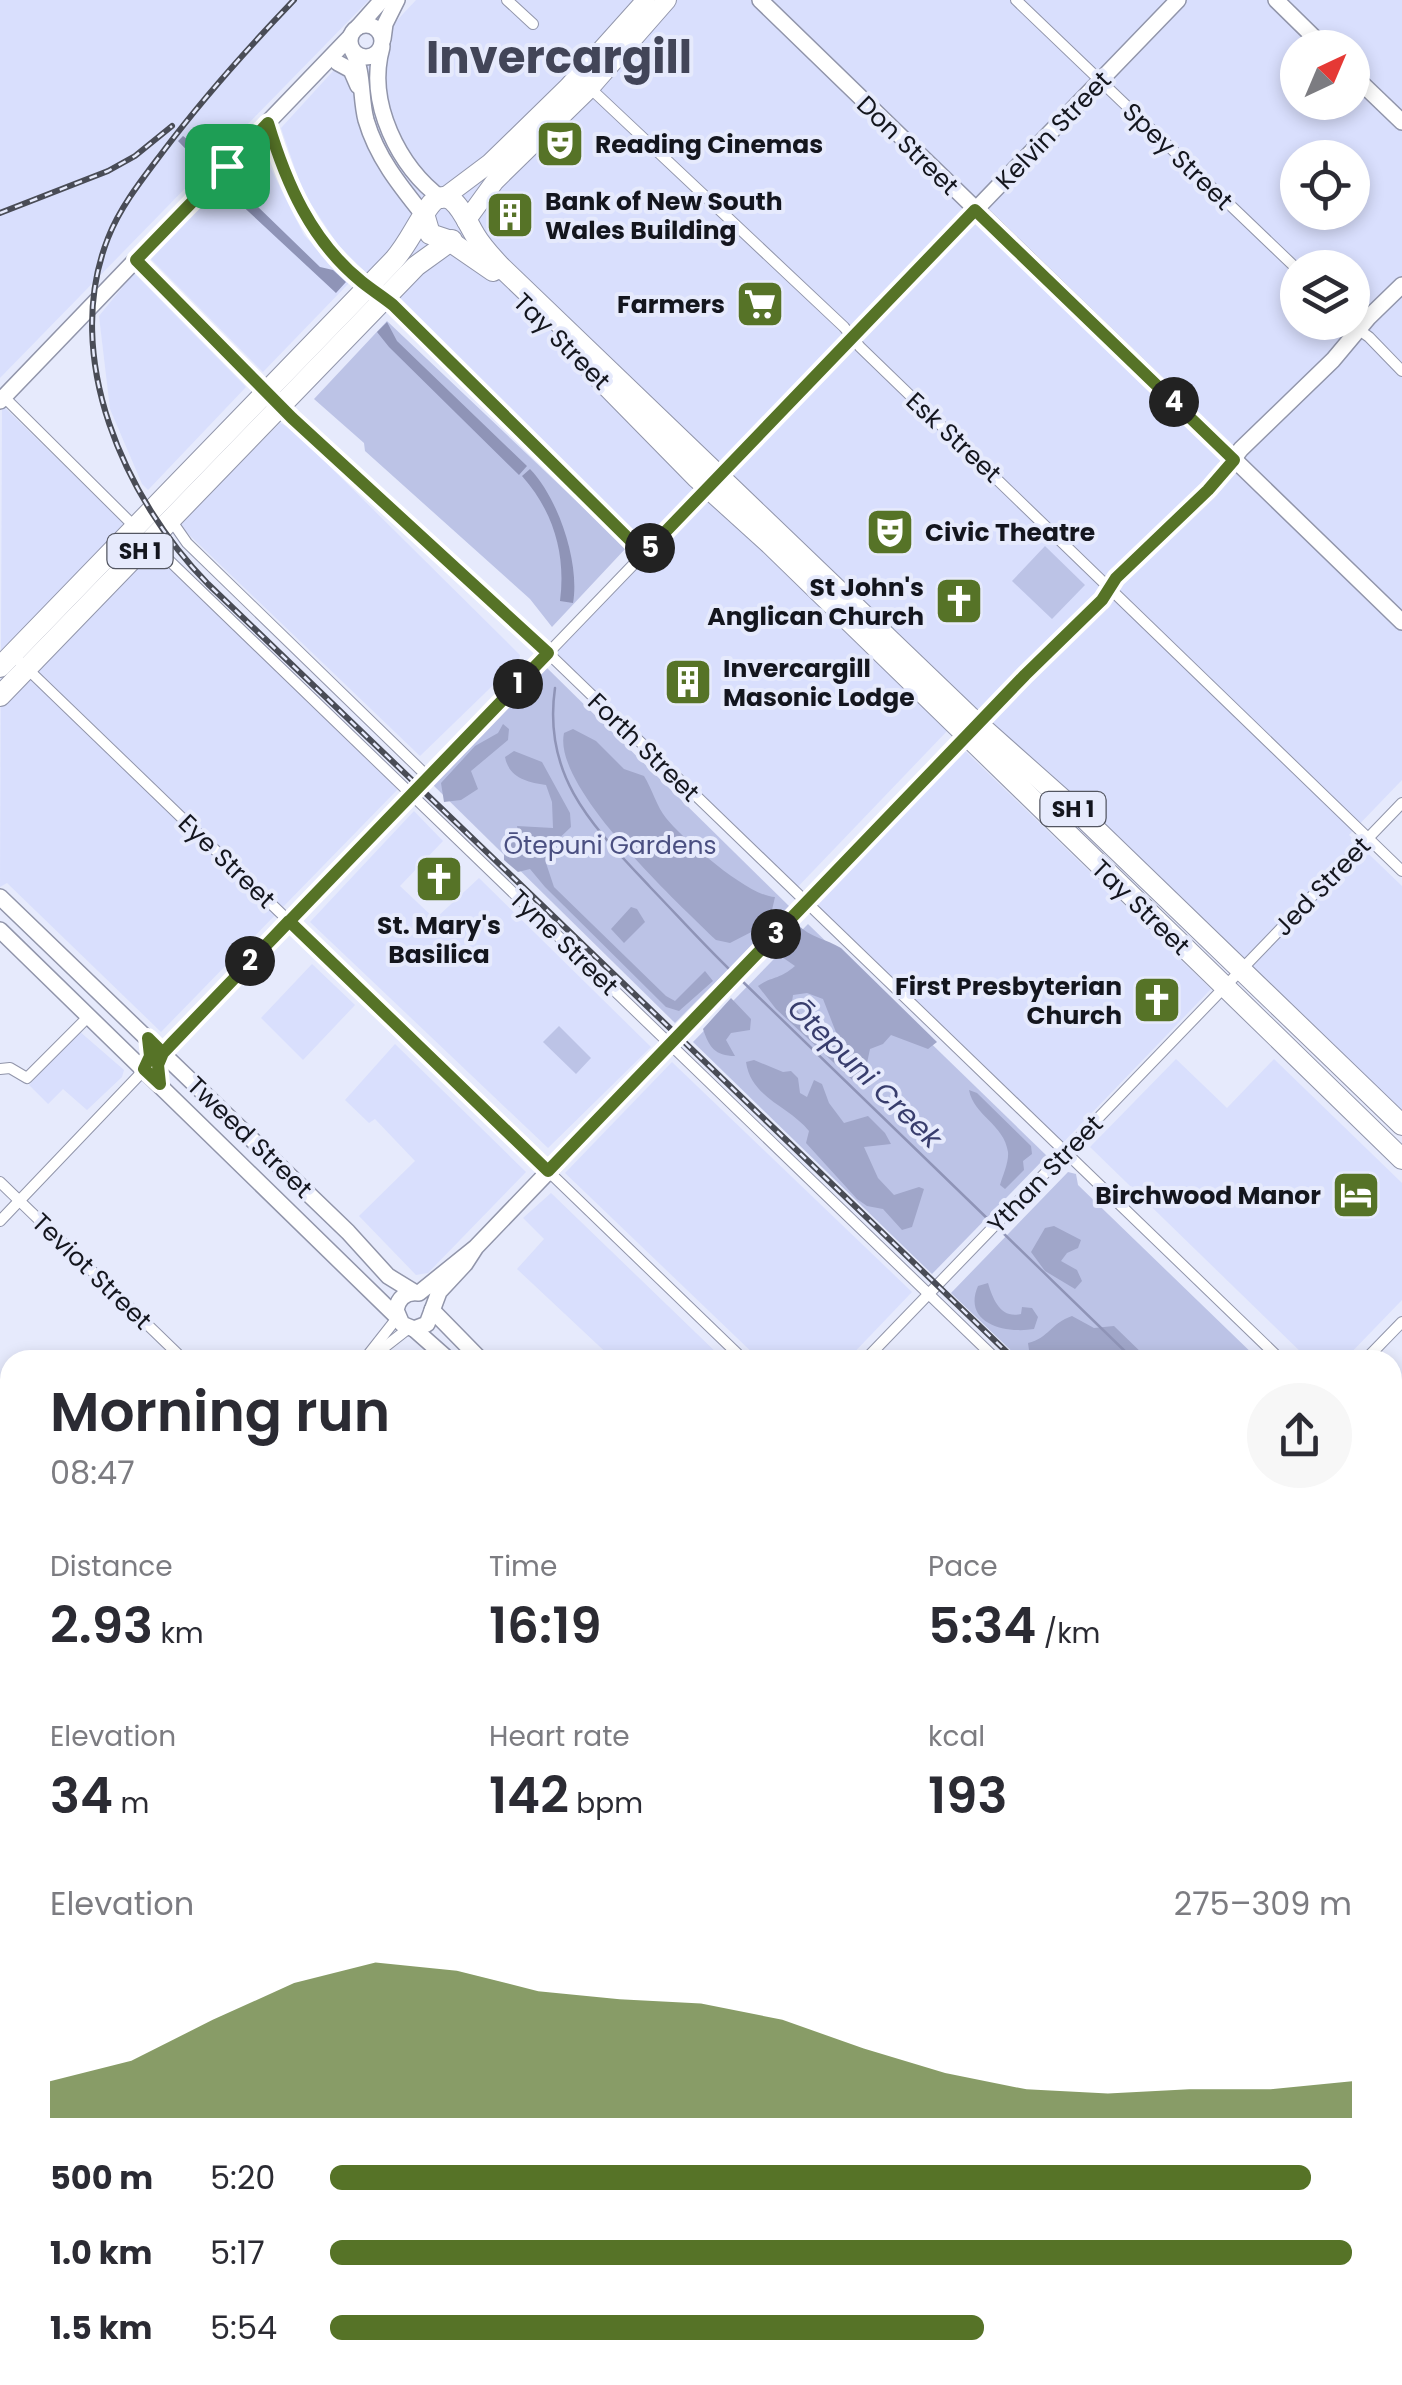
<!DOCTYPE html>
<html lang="en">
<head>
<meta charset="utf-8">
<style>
	:root { --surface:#fff; --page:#f7f7f7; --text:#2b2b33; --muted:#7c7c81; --accent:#567327 }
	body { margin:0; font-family:Poppins,sans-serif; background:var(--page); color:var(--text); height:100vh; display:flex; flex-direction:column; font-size:38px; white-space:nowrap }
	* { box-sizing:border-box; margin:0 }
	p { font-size:32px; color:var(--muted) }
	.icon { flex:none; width:55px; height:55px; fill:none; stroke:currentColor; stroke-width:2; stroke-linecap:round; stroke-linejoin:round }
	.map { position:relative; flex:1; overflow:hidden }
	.panel { position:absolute; left:0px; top:1350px; width:1402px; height:1035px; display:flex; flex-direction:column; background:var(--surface); border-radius:30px 30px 0 0; box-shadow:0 5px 15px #0003 }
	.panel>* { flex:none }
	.needle { width:65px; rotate:44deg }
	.tools { position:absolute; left:1280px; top:30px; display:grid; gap:20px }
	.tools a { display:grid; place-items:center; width:90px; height:90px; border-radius:50%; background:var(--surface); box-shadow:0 5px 15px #0003; font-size:50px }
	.pin { position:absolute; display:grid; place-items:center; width:85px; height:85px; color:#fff; margin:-42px; border-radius:20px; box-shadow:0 5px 15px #0006 }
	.km { position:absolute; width:50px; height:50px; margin:-25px; border-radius:50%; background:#222; color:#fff; font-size:28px; line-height:50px; text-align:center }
	.round { display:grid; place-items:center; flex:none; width:105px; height:105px; border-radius:52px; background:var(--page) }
	.headline { display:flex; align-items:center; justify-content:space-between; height:170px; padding:0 50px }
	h1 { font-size:55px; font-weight:600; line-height:75px }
	.metrics { display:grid; grid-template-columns:repeat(3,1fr); gap:15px; height:170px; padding:10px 50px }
	.metrics div { display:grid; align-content:center }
	.metrics b { font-size:50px; font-weight:600 }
	.metrics small { font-size:28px; font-weight:400 }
	.metrics p { font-size:28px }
	.chart { height:280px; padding:20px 50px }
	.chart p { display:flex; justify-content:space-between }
	.chart svg { width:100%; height:180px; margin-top:10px; fill:var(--accent); opacity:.7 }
	ul { padding:0 50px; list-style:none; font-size:32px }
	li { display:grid; grid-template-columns:160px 120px 1fr; align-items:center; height:75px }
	li i { height:25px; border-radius:12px; background:var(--accent) }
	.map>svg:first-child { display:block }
	.built { fill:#d9dffd; fill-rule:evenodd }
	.green { fill:#bcc3e6 }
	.forest { fill:#a0a6c9; fill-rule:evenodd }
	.water { fill:#8f94b7 }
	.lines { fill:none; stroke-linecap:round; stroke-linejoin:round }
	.stream { stroke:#8f94b7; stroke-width:2.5 }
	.street-casing { stroke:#9195aa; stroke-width:12 }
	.secondary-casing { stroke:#9195aa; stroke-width:18 }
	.primary-casing { stroke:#9195aa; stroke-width:20 }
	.highway-casing { stroke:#9195aa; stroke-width:22 }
	.street { stroke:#fff; stroke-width:10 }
	.secondary { stroke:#fff; stroke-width:15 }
	.primary { stroke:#fff; stroke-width:18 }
	.highway { stroke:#fff; stroke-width:20 }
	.rail-casing { stroke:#494c56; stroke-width:6 }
	.rail { stroke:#e6eafc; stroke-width:2.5; stroke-dasharray:8; stroke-linecap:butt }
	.route-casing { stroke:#fff; stroke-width:20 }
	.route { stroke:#567327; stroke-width:12 }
	.labels { text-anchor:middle; stroke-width:8; stroke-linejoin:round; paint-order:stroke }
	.shield { fill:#e6eafc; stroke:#535661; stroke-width:2.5 }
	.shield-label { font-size:22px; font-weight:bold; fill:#14161e }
	.street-label { font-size:25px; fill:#14161e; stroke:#e6eafc }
	.poi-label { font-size:25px; font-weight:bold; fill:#14161e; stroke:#e6eafc; text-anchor:start }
	.park-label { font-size:25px; fill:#4a4f81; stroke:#e6eafc }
	.water-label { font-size:28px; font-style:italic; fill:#383d6d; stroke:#e6eafc }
	.town-label { font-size:45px; font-weight:bold; fill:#424558; stroke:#e6eafc }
</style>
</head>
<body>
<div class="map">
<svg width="1402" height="2385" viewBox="0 0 1402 2385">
	<rect width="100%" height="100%" fill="#e6eafc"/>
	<g class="built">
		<polygon points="0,0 369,0 0,378"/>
		<path d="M416,0h986v780l-53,55 53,51v225l-430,-406 -181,189 -247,-239 100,-105 -306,-305 -35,-53 -22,-64 53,-58 13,4zM1298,48h54v54h-54zM1298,158h54v54h-54zM1298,268h54v54h-54z"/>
		<polygon points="261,149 304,235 349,283 263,372 148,256 256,150"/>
		<polygon points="134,273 246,387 148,490 142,484 110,409 99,316"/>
		<polygon points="2,405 398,789 161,1032 7,883 0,887"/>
		<polygon points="280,423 291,428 520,655 519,660 420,756 182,528 181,522"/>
		<polygon points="962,748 1211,989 1061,1145 811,904"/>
		<polygon points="414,811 443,841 400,886 435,919 479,878 651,1047 548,1148 310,922"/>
		<polygon points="312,964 355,1005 303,1060 261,1018"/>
		<polygon points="79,1031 124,1070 122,1077 87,1110 63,1089 48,1104 29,1085"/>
		<polygon points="395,1044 526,1172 428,1273 416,1275 359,1216 415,1161 375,1119 369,1123 345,1100"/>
		<polygon points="1176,1059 1227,1108 1274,1059 1402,1183 1402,1300 1344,1360 1309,1360 1090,1147"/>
		<polygon points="672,1062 912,1292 847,1360 760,1360 565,1173"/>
		<polygon points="551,1193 724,1360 614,1360 517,1269 544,1239 523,1218"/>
		<polygon points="1402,2063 1402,2227 1392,2218 1393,2073"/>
	</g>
	<g class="green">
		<polygon points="387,321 626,548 552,627 530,599 365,451 364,443 314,399"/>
		<polygon points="1045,546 1085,585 1052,619 1012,581"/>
		<polygon points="545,666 790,907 675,1023 431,783"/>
		<polygon points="808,924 1047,1156 932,1274 693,1042"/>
		<polygon points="559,1026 591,1058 576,1074 543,1042"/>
		<polygon points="1068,1172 1076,1174 1078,1185 1259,1360 1021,1360 951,1293"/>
		<polygon points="1402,1560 1402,1726 1393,1717 1392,1569"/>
		<polygon points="1393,1756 1402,1765 1402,2063 1393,2073"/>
		<polygon points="479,2375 594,2375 585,2385 489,2385"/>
	</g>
	<g class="forest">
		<polygon points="503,724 509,729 508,740 471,771 478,789 461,800 444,802 441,783 475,746 498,733"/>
		<path d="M573,729l23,12 28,28 20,7c8,13 13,31 22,42 17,21 83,79 109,79l-6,26 -39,20 -14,-3c-37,-36 -164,-153 -152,-207z"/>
		<path d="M514,751l28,11 28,51 1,14 -21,20 -5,13 9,27 112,109 9,5 30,-30 8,10 -34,30 -13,-4 -121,-120 -15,-18 -12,3 -14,-12v-16l11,-2 4,-7 -2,-9 36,2 -1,-26 -6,-17c-19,-3 -37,-7 -41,-28z"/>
		<polygon points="631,907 637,909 645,922 624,943 611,929"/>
		<path d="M798,925c12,12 28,14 43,23l96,94 -9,7 -37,-14 -8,9 -13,5 -3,14 6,13 -4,11 -7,2 -86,-80 -18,-23c14,-10 21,-6 37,-20l-13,-9 3,-17zM807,993l16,6 16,41c-22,1 -36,-21 -47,-38l1,-7z"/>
		<path d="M731,998l20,21 -1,11 -19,3 -5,7 9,16c-20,0 -26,-9 -32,-27z"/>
		<path d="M754,1060l29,12 8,-1 7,7 2,15 7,4 7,-17 8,4 7,19 15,20 24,-7 17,17 6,11 -27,3 14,31 16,17 25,-8 5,2 -12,38 -10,3 -19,-21 -16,-3 -10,-7 -51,-56 3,-12c-20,-25 -58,-33 -63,-69z"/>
		<path d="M969,1090l8,3 54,53 1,8 -9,7 1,9 -19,19 -5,-4c3,-10 9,-23 8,-33 -4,-28 -34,-36 -39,-62z"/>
		<polygon points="1054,1226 1081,1240 1078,1248 1067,1253 1061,1261 1077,1270 1082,1281 1075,1289 1045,1271 1031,1252 1045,1228"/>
		<path d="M988,1283c5,17 13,36 33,31l1,-7 10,1 6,9 -4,12c-29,5 -72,-6 -56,-43z"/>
		<path d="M1072,1316l22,12 20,-2 35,34h-112l-8,-10 -1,-7c21,-5 23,-20 44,-27z"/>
	</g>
	<g class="water">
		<polygon points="201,125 216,156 204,168 178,141 183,136 190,141"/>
		<polygon points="237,176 246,186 255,204 320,267 333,270 346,282 336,293 236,200 228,185"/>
		<polygon points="387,322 397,341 527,466 519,475 389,347 377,332"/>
		<path d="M530,469c29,30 50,95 43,134l-13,-2c6,-46 -6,-89 -38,-125z"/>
	</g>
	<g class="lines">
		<g class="stream">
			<path d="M555,688c-13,90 39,139 95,199 27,28 53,57 80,83"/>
			<polyline points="740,979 993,1224"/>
			<polyline points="999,1229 1134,1360"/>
			<polyline points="1392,1599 1402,1604"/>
		</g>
		<g class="street-casing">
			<g id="street">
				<polyline points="507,0 533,24"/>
				<polyline points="1016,0 1298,270"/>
				<polyline points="590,88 844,327 860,347 1402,871"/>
				<path d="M268,123c18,63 47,127 103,165"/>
				<polyline points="135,260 270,393"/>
				<polyline points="385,299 644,554"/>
				<polyline points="1348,322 1369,337 1402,371"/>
				<polyline points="4,397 137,529"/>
				<polyline points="281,406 548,653 1281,1360"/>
				<polyline points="171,520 187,543 428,777"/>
				<polyline points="149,541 997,1360"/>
				<polyline points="12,654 744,1360"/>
				<polyline points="163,1053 708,487"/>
				<polyline points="0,1069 10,1068 27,1078 89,1016"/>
				<polyline points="0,1182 184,1360"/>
				<polyline points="0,1221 145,1069"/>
				<polyline points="364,1360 397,1318"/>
				<polyline points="368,1360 409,1328"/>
				<polyline points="865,1360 1402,803"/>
				<polyline points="1365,1360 1402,1322"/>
				<polyline points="0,1433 10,1443"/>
				<polyline points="1392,1467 1402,1476"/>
				<polyline points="0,1683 10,1692"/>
				<polyline points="0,1740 10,1729"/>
				<polyline points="0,1933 10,1942"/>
				<polyline points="0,2183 10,2192"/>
				<polyline points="0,2257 10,2247"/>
				<polyline points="200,2375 210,2385"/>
				<polyline points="459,2375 469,2385"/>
				<polyline points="718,2375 729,2385"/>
				<polyline points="976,2375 986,2385"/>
				<polyline points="1289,2375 1299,2385"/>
				<polyline points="377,2385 387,2375"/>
				<polyline points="1058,2385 1068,2375"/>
			</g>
		</g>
		<g class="secondary-casing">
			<g id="secondary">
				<polyline points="760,0 1402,622"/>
				<polyline points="1276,0 1325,48"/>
				<circle cx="366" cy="41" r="16"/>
				<polyline points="358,27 382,0"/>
				<polyline points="383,39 385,24 397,0"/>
				<path d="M382,47c-16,56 17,120 60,152"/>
				<path d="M352,50c12,21 8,47 14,70 11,38 35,67 59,97"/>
				<polyline points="338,63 351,70 358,86"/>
				<polyline points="1352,74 1402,122"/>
				<polyline points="0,401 350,37"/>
				<polyline points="711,484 1178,0"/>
				<polyline points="0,897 348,1232 388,1276 414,1292"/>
				<polyline points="0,930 396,1316"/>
				<path d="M476,1247l-57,46c-13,-2 -21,5 -23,17l6,14 12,5 13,-5 12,-32 26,-28 11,-17 549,-572 75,-72 16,-25 92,-87 33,-42 92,-89 36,-43 33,-32"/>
				<polyline points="432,1310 481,1360"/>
				<polyline points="414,1329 449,1360"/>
				<polyline points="1392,1564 1402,1554"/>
				<polyline points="1392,2234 1402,2243"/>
				<polyline points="1392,2254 1402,2264"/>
				<polyline points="598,2385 607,2375"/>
			</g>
		</g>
		<g class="primary-casing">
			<g id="primary">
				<polyline points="442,199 490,163 568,87 646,0"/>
				<polyline points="466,221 495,181 590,88 667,0"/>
			</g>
		</g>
		<g class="highway-casing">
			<g id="highway">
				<polyline points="425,217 430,234 448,240 493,271"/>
				<polyline points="591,370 696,477 769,543 1402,1159"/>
				<path d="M0,667l394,-407c14,-16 22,-35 34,-52 22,-32 39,15 47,27 7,12 16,21 25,31l469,450 117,104 316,305"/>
				<polyline points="0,696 416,266 452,240"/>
			</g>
		</g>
		<use href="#street" class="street"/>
		<use href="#secondary" class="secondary"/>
		<use href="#primary" class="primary"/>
		<use href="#highway" class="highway"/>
		<g class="rail-casing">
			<g id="rail">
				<path d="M294,0c-46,48 -89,96 -129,149 -21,28 -44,56 -57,89 -47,119 17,261 100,346l807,776"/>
				<polyline points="0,213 108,171 135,156 172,126"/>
				<polyline points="1392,1724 1402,1733"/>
			</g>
		</g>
		<use href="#rail" class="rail"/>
	</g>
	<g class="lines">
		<g class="route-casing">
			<path id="route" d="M227,166l-91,94 156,158 256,235 -377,391 -8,9 -15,-15 2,18 -6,13 16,15 -2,-19 5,-12 126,-132 259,250 477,-496 77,-75 14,-22 92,-88 26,-30 -259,-250 -331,344 -251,-249c-10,-8 -21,-15 -31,-23 -51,-41 -76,-99 -94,-159l-41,43"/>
		</g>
		<use href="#route" class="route"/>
	</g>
	<defs>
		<g id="theatre-square" transform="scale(2.5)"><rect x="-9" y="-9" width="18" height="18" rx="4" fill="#567327" stroke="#e6eafc"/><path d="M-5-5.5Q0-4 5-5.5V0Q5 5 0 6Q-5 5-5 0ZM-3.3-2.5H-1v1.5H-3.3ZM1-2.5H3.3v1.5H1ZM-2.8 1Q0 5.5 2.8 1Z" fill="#fff"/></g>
		<g id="building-square" transform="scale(2.5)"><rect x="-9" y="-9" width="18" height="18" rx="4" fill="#567327" stroke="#e6eafc"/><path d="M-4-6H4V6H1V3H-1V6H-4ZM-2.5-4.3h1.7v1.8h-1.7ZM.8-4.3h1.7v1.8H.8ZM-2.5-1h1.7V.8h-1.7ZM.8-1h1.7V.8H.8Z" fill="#fff"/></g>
		<g id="supermarket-square" transform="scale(2.5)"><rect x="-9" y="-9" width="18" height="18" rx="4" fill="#567327" stroke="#e6eafc"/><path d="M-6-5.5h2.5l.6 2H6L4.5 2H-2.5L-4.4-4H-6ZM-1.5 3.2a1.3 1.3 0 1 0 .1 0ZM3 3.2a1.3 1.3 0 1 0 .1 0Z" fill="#fff"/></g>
		<g id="church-square" transform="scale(2.5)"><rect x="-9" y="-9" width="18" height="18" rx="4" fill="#567327" stroke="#e6eafc"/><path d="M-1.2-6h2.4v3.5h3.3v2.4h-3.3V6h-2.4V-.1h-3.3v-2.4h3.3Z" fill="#fff"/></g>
		<g id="hotel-square" transform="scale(2.5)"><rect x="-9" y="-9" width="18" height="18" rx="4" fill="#567327" stroke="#e6eafc"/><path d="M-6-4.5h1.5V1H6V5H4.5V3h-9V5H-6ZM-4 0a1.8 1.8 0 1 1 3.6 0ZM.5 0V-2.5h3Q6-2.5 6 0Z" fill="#fff"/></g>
	</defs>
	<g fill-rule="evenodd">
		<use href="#theatre-square" x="560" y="144"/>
		<use href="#building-square" x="510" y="215"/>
		<use href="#supermarket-square" x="760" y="304"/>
		<use href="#theatre-square" x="890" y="532"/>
		<use href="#church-square" x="959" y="601"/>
		<use href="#building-square" x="688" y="682"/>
		<use href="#church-square" x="439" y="879"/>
		<use href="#church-square" x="1157" y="1000"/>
		<use href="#hotel-square" x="1356" y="1195"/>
	</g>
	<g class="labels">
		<g class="shield">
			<rect x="107.5" y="534" width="65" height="34" rx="8"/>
			<rect x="1040.5" y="792" width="65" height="34" rx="8"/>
		</g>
		<g class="shield-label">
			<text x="140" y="559">SH 1</text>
			<text x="1073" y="817">SH 1</text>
		</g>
		<g class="street-label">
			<text transform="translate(1053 130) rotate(-46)" y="9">Kelvin Street</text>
			<text transform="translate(908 145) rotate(44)" y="9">Don Street</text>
			<text transform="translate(1178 156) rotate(44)" y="9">Spey Street</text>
			<text transform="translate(562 341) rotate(45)" y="9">Tay Street</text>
			<text transform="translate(954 437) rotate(43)" y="9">Esk Street</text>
			<text transform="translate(644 747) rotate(44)" y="9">Forth Street</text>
			<text transform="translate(227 861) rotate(44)" y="9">Eye Street</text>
			<text transform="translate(1322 886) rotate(-46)" y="9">Jed Street</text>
			<text transform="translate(1141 907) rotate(44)" y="9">Tay Street</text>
			<text transform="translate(564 942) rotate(44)" y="9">Tyne Street</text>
			<text transform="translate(250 1137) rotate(44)" y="9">Tweed Street</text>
			<text transform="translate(1045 1174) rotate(-46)" y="9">Ythan Street</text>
			<text transform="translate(92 1271) rotate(44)" y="9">Teviot Street</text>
		</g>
		<g class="poi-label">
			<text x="595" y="153">Reading Cinemas</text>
			<text x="545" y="210">Bank of New South<tspan x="545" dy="29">Wales Building</tspan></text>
			<text x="725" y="313" text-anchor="end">Farmers</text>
			<text x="925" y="541">Civic Theatre</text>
			<text x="924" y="596" text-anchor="end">St John's<tspan x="924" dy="29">Anglican Church</tspan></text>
			<text x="723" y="677">Invercargill<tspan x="723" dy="29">Masonic Lodge</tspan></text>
			<text x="439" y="934" text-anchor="middle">St. Mary's<tspan x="439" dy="29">Basilica</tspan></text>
			<text x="1122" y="995" text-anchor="end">First Presbyterian<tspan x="1122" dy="29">Church</tspan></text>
			<text x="1321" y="1204" text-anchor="end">Birchwood Manor</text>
		</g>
		<g class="park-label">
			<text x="610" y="854">Ōtepuni Gardens</text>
		</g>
		<g class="water-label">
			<text transform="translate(865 1073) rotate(44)" y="10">Ōtepuni Creek</text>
		</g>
		<g class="town-label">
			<text x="559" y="73">Invercargill</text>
		</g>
	</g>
</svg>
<div class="tools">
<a><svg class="needle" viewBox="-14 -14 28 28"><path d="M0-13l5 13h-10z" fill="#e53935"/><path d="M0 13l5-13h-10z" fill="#7c7c81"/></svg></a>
<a><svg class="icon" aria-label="locate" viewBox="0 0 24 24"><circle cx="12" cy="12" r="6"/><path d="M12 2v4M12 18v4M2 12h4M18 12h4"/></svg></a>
<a><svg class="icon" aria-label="layers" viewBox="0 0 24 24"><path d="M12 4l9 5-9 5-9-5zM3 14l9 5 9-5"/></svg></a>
</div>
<div class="pin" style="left:227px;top:166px;background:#1e9e55"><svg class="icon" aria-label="arrive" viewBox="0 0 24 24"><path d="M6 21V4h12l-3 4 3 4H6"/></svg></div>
<b class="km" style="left:518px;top:684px">1</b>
<b class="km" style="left:250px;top:961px">2</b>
<b class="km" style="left:776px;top:934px">3</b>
<b class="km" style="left:1174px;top:402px">4</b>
<b class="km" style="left:650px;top:548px">5</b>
<section class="panel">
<div class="headline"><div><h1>Morning run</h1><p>08:47</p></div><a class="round"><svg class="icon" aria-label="share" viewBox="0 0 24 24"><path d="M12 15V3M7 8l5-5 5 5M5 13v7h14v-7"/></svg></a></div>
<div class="metrics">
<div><p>Distance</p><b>2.93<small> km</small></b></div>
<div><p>Time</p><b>16:19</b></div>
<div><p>Pace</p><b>5:34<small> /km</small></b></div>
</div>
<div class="metrics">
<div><p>Elevation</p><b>34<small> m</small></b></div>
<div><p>Heart rate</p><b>142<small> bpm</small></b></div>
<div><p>kcal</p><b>193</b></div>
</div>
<div class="chart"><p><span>Elevation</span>275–309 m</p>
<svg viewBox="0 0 160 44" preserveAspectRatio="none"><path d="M0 44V35L10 30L20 20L30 11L40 6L50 8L60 13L70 15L80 16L90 20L100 27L110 33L120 37L130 38L140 37L150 37L160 35V44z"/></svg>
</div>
<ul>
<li><b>500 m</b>5:20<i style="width:96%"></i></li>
<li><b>1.0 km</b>5:17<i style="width:100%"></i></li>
<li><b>1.5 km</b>5:54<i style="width:64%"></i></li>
</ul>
</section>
</div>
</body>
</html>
